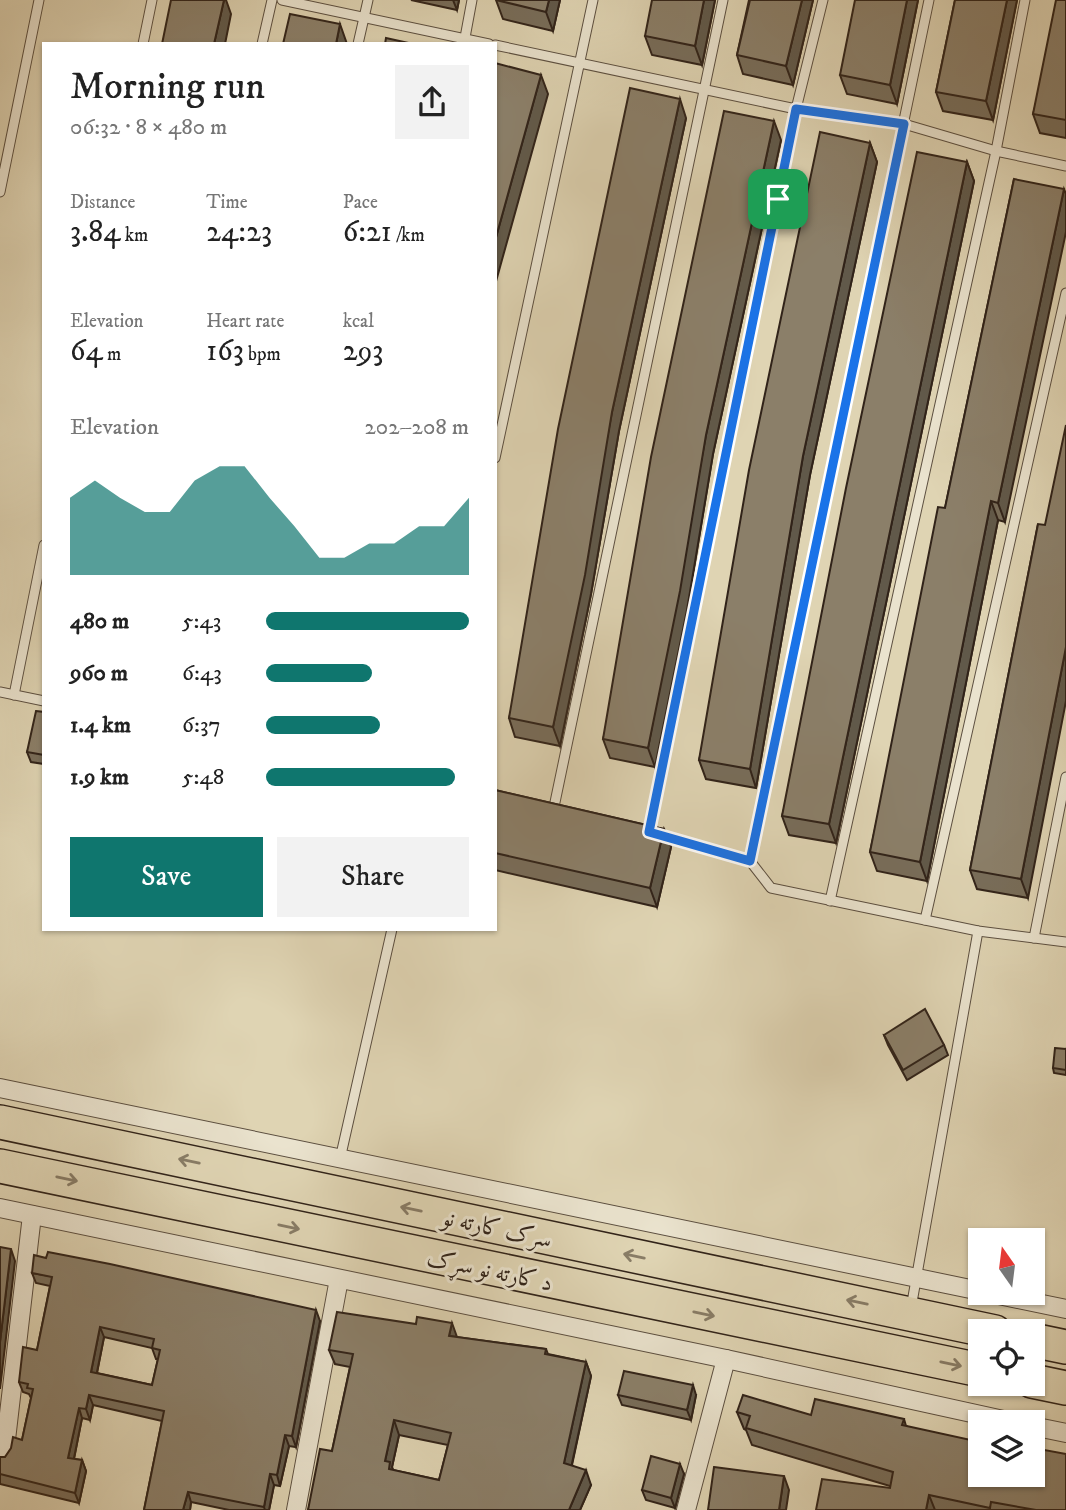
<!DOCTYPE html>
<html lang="en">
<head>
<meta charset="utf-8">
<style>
	:root { --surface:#fff; --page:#f2f2f2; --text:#222; --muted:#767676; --accent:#0f766e }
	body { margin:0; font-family:"IM FELL DW Pica",Amiri,serif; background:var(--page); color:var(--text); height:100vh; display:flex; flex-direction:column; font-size:26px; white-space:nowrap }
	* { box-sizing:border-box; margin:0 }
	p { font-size:23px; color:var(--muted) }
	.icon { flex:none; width:38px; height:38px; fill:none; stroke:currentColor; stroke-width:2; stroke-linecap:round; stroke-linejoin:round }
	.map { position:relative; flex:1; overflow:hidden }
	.panel { position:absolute; left:42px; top:42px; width:455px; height:889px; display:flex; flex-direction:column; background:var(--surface); border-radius:0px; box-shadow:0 2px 5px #0004 }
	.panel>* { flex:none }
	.needle { width:46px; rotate:346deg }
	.controls { position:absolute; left:968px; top:1228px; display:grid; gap:14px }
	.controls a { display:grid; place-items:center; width:77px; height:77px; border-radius:0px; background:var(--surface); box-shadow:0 2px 5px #0004; font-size:35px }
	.pin { position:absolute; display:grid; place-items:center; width:60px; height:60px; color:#fff; margin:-30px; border-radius:14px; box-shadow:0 4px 10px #0006 }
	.round { display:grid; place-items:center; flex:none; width:74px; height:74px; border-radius:0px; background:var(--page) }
	.headline { display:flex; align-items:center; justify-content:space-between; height:119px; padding:0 28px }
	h1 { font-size:38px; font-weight:600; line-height:52px }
	.stats { display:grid; grid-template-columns:repeat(3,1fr); gap:10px; height:119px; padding:7px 28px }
	.stats div { display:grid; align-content:center }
	.stats b { font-size:30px; font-weight:600 }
	.stats small { font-size:19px; font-weight:400 }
	.stats p { font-size:19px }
	.chart { height:196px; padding:14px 28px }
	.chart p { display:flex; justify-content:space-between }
	.chart svg { width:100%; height:126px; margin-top:7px; fill:var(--accent); opacity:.7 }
	.cta { display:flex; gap:14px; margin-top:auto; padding:14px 28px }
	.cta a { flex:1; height:80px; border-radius:0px; background:var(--accent); color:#fff; font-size:28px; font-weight:600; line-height:80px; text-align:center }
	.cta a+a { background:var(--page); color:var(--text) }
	ul { padding:0 28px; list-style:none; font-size:23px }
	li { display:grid; grid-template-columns:112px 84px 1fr; align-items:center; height:52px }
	li i { height:18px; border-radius:9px; background:var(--accent) }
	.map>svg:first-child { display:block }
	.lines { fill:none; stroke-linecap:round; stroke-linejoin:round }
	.lane-casing { stroke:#5c4f40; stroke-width:11 }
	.street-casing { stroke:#5c4f40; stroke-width:20 }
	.highway-casing { stroke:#312319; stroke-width:36 }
	.lane { stroke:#eae3ce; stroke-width:9 }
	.street { stroke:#eae3ce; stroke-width:18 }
	.highway { stroke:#dfd4b3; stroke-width:33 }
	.wall { fill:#786d5a; stroke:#312319; stroke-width:2; fill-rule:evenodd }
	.shaded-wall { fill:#61594a; stroke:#312319; stroke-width:2 }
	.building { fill:#8b7f69; stroke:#312319; stroke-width:2; fill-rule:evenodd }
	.oneway { stroke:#887c66 }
	.route-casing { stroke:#fff; stroke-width:14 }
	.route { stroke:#1a73e8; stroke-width:9 }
	.labels { text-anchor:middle; stroke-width:6; stroke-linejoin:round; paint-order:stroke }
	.street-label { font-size:24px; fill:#312319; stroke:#eae3ce }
</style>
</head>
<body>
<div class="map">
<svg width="1066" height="1510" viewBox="0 0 1066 1510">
	<rect width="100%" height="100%" fill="#dfd4b3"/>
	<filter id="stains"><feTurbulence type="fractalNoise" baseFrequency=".00286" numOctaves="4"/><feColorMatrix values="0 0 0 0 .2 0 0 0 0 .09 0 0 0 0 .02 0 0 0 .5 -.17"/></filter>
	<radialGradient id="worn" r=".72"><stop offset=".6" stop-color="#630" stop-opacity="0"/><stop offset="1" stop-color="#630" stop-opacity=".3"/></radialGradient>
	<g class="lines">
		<g class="lane-casing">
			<g id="lane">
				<polyline points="282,0 489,44"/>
				<polyline points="464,43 472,0"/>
				<polyline points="143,44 152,0"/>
				<polyline points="262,44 272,0"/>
				<polyline points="358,44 368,0"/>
				<polyline points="495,45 796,109 904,124 996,151 1066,166"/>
				<polyline points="0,192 39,0"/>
				<polyline points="495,458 593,0"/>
				<polyline points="0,692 44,701"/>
				<polyline points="14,695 44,545"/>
				<polyline points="554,807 723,0"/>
				<polyline points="649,832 796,109 823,0"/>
				<polyline points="656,834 750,861 771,888 978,931 1066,942"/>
				<polyline points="750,861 929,0"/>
				<polyline points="830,901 996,151 1025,0"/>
				<polyline points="925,920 1066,293"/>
				<polyline points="1034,938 1066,777"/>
				<polyline points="340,1159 392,929"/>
				<polyline points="911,1308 978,931"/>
			</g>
		</g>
		<g class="street-casing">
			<g id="street">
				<polyline points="0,1088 980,1291"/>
				<polyline points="0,1208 726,1359 1017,1423"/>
				<polyline points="989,1293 1066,1309"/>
				<polyline points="1032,1426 1066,1433"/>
				<polyline points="4,1457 32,1215"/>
				<polyline points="296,1510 339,1279"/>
				<polyline points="686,1510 726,1359"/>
			</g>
		</g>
		<g class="highway-casing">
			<g id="highway">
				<polyline points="0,1122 995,1332"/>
				<polyline points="0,1166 980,1370"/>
				<polyline points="1032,1340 1066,1347"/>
				<polyline points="1032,1381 1066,1388"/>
			</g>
		</g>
		<use href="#lane" class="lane"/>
		<use href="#street" class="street"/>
		<use href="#highway" class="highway"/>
	</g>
	<g class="wall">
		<polygon points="411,0 459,0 457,10"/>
		<polygon points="496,0 560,0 553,31 503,19"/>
		<polygon points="715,0 702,65 652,55 645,36"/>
		<polygon points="749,0 813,0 793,85 743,74 737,55"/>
		<polygon points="918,0 897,104 847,94 840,75"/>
		<polygon points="955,0 1017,0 993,120 943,111 936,92"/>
		<polygon points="1066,0 1066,138 1040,133 1033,114"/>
		<polygon points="686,118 619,431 591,594 560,746 515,737 509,718"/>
		<polygon points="781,140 713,454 687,610 655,767 610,758 603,739"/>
		<polygon points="870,143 877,162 810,475 756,788 706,779 699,760"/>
		<polygon points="967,162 974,181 836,843 789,835 782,816"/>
		<polygon points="1014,179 1005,522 998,520 927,881 877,871 870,852 945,508"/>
		<polygon points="1038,524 1028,898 977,889 970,870"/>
		<polygon points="44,712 44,764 31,762 27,752"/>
		<polygon points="495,790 664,829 671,847 657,907 495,870"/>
		<polygon points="884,1035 944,1045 948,1055 907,1080 888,1045"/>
		<polygon points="1066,1049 1066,1075 1054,1073 1053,1068"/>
		<path d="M32,1273l288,48 -24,126 -7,-1 -9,40 -6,-1 -5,25h-40l-38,-8 -1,8h-46l18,-89 -69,-16 -3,15 -8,-2 -8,41 8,1 4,11 -7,32 -79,-19v-27h5l17,-17 9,-42 -2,-4 -6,-2 -4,-10 18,-32 13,-64 -14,-3zM104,1337l48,11 4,11h2l-6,26 -55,-12z"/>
		<path d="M457,1337l89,12 2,5 38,8 5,14 -19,89 19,20 -11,25h-272l24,-59 18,-84 -15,-3 -6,-14zM399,1435l49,10 -9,35 -46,-10 -1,-3z"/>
		<polygon points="618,1395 696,1395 691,1420 622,1405"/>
		<polygon points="737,1412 904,1419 906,1426 1066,1510 816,1510 890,1488 890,1486 752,1445 746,1430 744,1429"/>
		<polygon points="684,1474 675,1508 646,1500 642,1490"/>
	</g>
	<g class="shaded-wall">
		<polygon points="224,0 226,0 231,14 225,44 214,44"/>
		<polygon points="453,0 459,0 457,10"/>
		<polygon points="549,0 560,0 553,31 546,12"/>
		<polygon points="704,0 715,0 702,65 695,46"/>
		<polygon points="802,0 813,0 793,85 786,66"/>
		<polygon points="907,0 918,0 897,104 890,85"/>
		<polygon points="1007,0 1017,0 993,120 986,101"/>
		<polygon points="340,24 347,44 336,44"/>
		<polygon points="541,75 548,94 495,285 495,241"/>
		<polygon points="680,99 686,118 619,431 591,594 560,746 553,727 612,412"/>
		<polygon points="774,121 781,140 713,454 687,610 655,767 648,748 706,435"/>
		<polygon points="870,143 877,162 810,475 756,788 750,769 803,456"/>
		<polygon points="967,162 974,181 836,843 829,824"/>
		<polygon points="1064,189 1066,194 1066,232 1005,522 998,503"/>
		<polygon points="991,501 998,520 927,881 920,862"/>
		<polygon points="1066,647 1066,701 1028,898 1021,879"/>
		<polygon points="664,829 671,847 657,907 650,888"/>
		<polygon points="11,1249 15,1261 0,1389 0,1342"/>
		<polygon points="316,1310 320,1321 296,1447 292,1436"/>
		<polygon points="452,1323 457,1337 449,1336"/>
		<polygon points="100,1327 104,1337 95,1382 91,1372"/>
		<polygon points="586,1362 591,1376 569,1477 564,1463"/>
		<polygon points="693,1385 696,1395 691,1420 687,1410"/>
		<polygon points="89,1395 93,1405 90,1420 86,1409"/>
		<polygon points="79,1408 82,1418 72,1468 68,1458"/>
		<polygon points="394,1420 399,1435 392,1467 395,1476 394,1483 385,1461"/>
		<polygon points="285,1435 289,1446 280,1486 277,1475"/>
		<polygon points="82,1460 86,1471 79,1503 75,1493"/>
		<polygon points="680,1464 684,1474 675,1508 671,1498"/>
		<polygon points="586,1470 591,1485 580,1510 569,1510"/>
		<polygon points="270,1474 274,1485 269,1510 265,1510 264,1507"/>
		<polygon points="784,1476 789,1490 786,1510 779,1510"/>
		<polygon points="188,1492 191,1502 190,1510 183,1510"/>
		<polygon points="929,1495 935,1510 926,1510"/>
	</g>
	<g class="building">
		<polygon points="171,0 224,0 214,44 162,44"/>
		<polygon points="496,0 549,0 546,12"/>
		<polygon points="652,0 704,0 695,46 645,36"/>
		<polygon points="750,0 802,0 786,66 737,55"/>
		<polygon points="855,0 907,0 890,85 840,75"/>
		<polygon points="955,0 1007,0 986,101 936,92"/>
		<polygon points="1056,0 1066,0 1066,120 1033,114"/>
		<polygon points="290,14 340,24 336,44 283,44"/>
		<polygon points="386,38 413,44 385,44"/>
		<polygon points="495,63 541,75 495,241"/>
		<polygon points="630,88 680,99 612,412 585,575 553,727 509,718 558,429"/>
		<polygon points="724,111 774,121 706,435 680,591 648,748 603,739 651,457"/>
		<polygon points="820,132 870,143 803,456 750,769 699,760 749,470"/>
		<polygon points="917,152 967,162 829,824 782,816 846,488"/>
		<polygon points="1014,179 1064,189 998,503 991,501 920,862 870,852 938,507 945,508"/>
		<polygon points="1066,425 1066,647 1021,879 970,870 1038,524 1045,525"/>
		<polygon points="36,711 44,712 44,755 27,752"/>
		<polygon points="495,790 664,829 650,888 495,853"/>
		<polygon points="925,1009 944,1045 903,1070 884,1035"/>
		<polygon points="1055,1048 1066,1049 1066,1070 1053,1068"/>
		<polygon points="0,1247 11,1249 0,1342"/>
		<path d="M48,1252l62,12 206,46 -24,126 -7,-1 -8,40 -7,-1 -6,33 -76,-15 -5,18h-39l20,-99 -75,-16 -3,14 -7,-1 -11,50 14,2 -7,33 -75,-19v-17h5l6,-9 2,-11 9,3 11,-51 -6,-1 1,-4 -9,-2 4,-35 14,3 15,-73 -20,-4 2,-18 12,3zM100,1327l54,12 -2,9 8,2 -8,35 -61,-13z"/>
		<path d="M337,1312l79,12 1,-7 35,6 -3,13 97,13 -1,5 41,8 -22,101 22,7 -17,40h-261l12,-61 12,2 21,-97 -24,-4zM394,1420l57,13 -12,47 -50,-11 1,-7 -5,-1z"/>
		<polygon points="624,1371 693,1385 687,1410 618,1395"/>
		<polygon points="743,1395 811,1415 815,1399 904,1419 902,1425 980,1442 980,1475 1032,1475 1032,1452 1034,1448 1066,1454 1066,1510 1036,1510 991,1502 990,1508 929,1495 926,1510 816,1510 822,1479 890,1488 893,1472 746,1428 750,1416 737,1412"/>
		<polygon points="651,1456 680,1464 671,1498 642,1490"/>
		<polygon points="714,1467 784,1476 779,1510 708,1510"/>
	</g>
	<defs><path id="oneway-shaft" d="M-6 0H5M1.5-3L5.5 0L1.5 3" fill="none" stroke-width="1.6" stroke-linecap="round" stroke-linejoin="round" transform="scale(1.75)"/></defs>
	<g class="oneway">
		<use href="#oneway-shaft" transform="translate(189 1161) rotate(-168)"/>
		<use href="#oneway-shaft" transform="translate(67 1179) rotate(12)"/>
		<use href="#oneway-shaft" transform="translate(411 1209) rotate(-168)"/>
		<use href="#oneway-shaft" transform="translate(289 1227) rotate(12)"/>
		<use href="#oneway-shaft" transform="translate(634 1256) rotate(-168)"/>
		<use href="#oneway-shaft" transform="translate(857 1302) rotate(-168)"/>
		<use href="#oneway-shaft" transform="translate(704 1314) rotate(12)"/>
		<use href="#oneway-shaft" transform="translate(951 1364) rotate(12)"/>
	</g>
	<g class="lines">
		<g class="route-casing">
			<polygon id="route" points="796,109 904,124 750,861 649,832"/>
		</g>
		<use href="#route" class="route"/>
	</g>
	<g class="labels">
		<g class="street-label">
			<text transform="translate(497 1228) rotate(12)" y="8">سرک کارته نو</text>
			<text transform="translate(490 1270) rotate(12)" y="8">د کارته نو سړک</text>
		</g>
	</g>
	<rect width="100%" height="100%" filter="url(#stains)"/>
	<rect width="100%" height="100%" fill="url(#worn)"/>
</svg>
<div class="controls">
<a><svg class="needle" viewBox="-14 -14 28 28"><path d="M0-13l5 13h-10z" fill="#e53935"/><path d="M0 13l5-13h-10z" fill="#767676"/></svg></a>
<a><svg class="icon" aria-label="locate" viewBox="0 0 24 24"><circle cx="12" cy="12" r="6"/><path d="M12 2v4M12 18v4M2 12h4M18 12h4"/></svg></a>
<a><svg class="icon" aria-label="layers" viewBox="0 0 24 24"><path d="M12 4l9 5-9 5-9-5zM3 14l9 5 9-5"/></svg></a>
</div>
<div class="pin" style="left:778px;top:199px;background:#1e9e55"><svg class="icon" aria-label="arrive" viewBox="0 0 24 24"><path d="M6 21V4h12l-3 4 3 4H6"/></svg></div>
<section class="panel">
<div class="headline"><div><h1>Morning run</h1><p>06:32 · 8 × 480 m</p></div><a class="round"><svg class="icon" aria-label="share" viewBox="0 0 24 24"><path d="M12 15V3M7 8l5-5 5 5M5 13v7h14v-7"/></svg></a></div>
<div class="stats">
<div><p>Distance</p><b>3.84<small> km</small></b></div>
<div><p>Time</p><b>24:23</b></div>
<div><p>Pace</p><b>6:21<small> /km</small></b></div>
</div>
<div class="stats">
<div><p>Elevation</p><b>64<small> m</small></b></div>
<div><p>Heart rate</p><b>163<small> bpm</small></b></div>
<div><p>kcal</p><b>293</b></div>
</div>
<div class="chart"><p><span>Elevation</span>202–208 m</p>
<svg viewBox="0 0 160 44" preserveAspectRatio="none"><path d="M0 44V17L10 11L20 17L30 22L40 22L50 11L60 6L70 6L80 17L90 27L100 38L110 38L120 33L130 33L140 27L150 27L160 17V44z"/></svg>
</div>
<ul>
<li><b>480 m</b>5:43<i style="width:100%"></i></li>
<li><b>960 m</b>6:43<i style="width:52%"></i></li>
<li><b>1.4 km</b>6:37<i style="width:56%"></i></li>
<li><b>1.9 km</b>5:48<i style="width:93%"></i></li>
</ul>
<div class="cta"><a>Save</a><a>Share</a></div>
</section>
</div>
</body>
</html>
